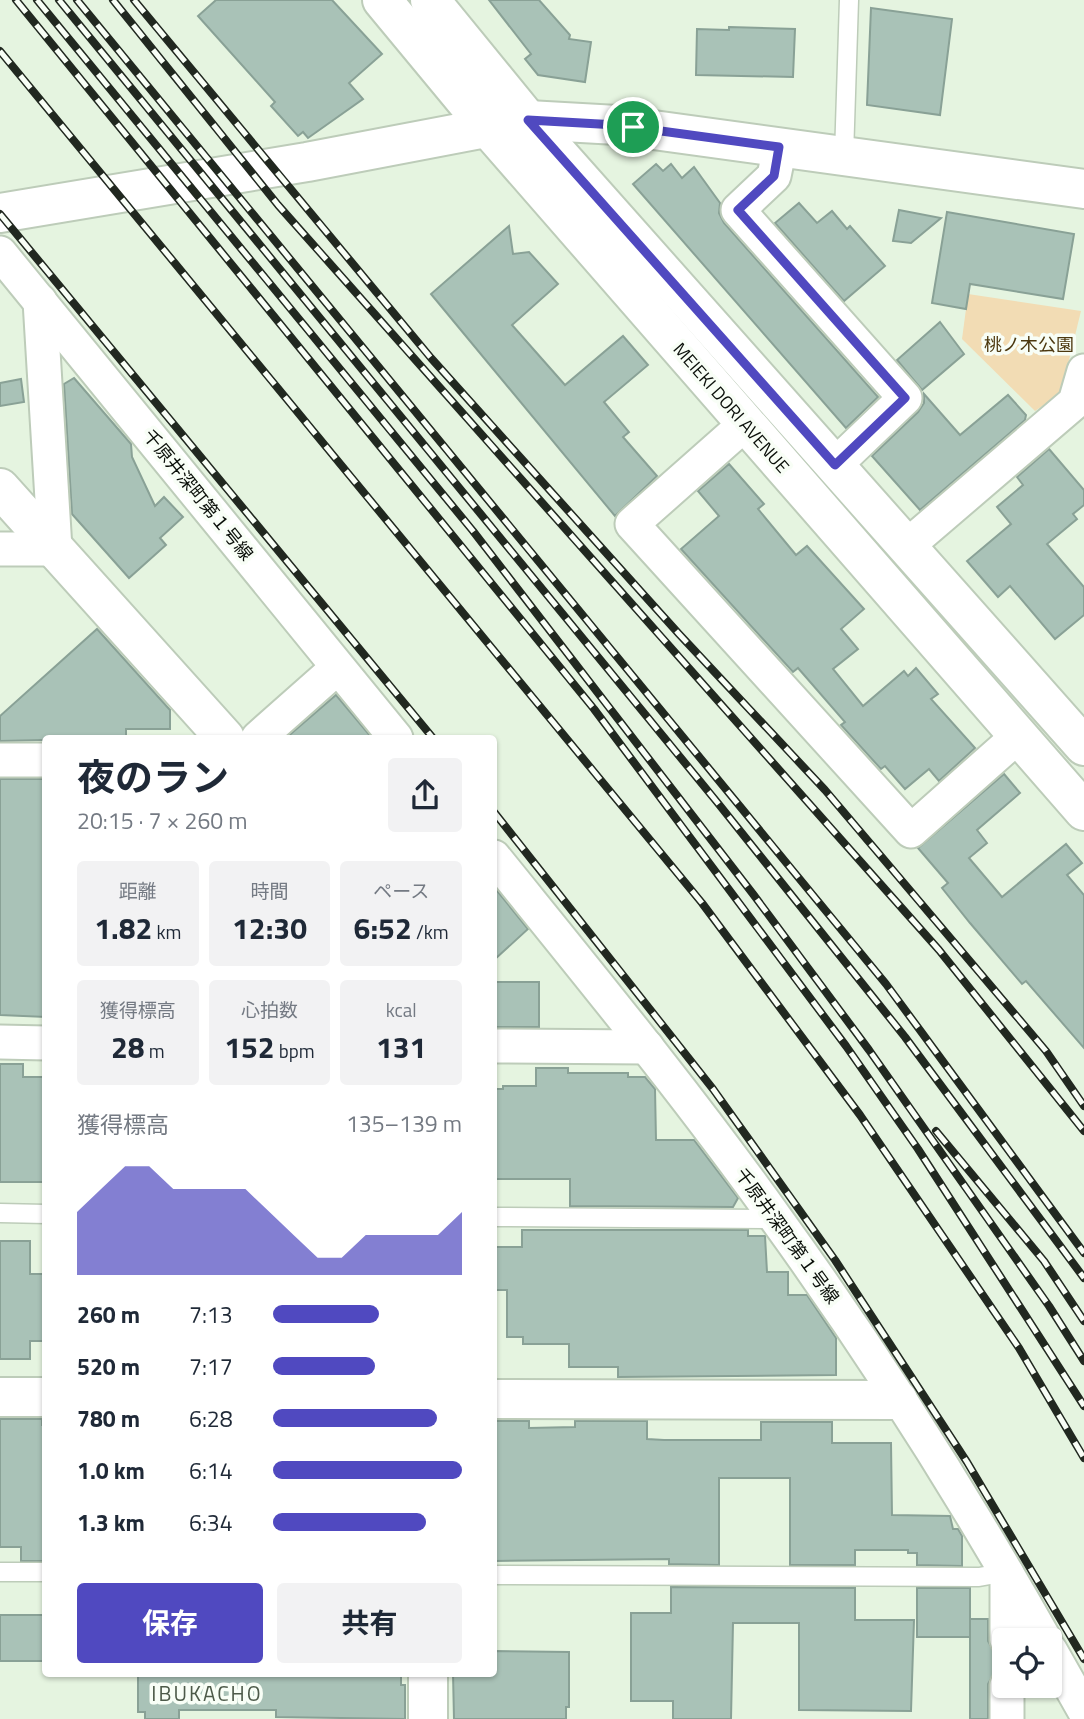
<!DOCTYPE html>
<html lang="ja">
<head>
<meta charset="utf-8">
<style>
	:root { --surface:#fff; --page:#f2f2f3; --text:#1f2937; --muted:#747a83; --accent:#5049c0 }
	body { margin:0; font-family:"Titillium Web","Noto Sans JP",sans-serif; background:var(--page); color:var(--text); height:100vh; display:flex; flex-direction:column; font-size:26px; white-space:nowrap }
	* { box-sizing:border-box; margin:0 }
	p { font-size:23px; color:var(--muted) }
	.icon { flex:none; width:38px; height:38px; fill:none; stroke:currentColor; stroke-width:2; stroke-linecap:round; stroke-linejoin:round }
	.map { position:relative; flex:1; overflow:hidden }
	.side { position:absolute; left:42px; top:735px; width:455px; height:942px; display:flex; flex-direction:column; background:var(--surface); border-radius:7px; box-shadow:0 2px 5px #0004 }
	.side>* { flex:none }
	.controls { position:absolute; left:992px; top:1628px; display:grid; gap:14px }
	.controls a { display:grid; place-items:center; width:70px; height:70px; border-radius:7px; background:var(--surface); box-shadow:0 2px 5px #0004; font-size:35px }
	.pin { position:absolute; display:grid; place-items:center; width:60px; height:60px; color:#fff; margin:-30px; border:4px solid #fff; border-radius:50%; box-shadow:0 2px 7px #0007 }
	.round { display:grid; place-items:center; flex:none; width:74px; height:74px; border-radius:7px; background:var(--page) }
	.headline { display:flex; align-items:center; justify-content:space-between; height:119px; padding:0 35px }
	h1 { font-size:38px; font-weight:700; line-height:52px }
	.metrics { display:grid; grid-template-columns:repeat(3,1fr); gap:10px; height:119px; padding:7px 35px }
	.metrics div { display:grid; align-content:center; border-radius:7px; background:var(--page); text-align:center }
	.metrics b { font-size:30px; font-weight:700 }
	.metrics small { font-size:19px; font-weight:400 }
	.metrics p { font-size:19px }
	.chart { height:196px; padding:14px 35px }
	.chart p { display:flex; justify-content:space-between }
	.chart svg { width:100%; height:126px; margin-top:7px; fill:var(--accent); opacity:.7 }
	.primary-button { display:flex; gap:14px; margin-top:auto; padding:14px 35px }
	.primary-button a { flex:1; height:80px; border-radius:7px; background:var(--accent); color:#fff; font-size:28px; font-weight:700; line-height:80px; text-align:center }
	.primary-button a+a { background:var(--page); color:var(--text) }
	ul { padding:0 35px; list-style:none; font-size:23px }
	li { display:grid; grid-template-columns:112px 84px 1fr; align-items:center; height:52px }
	li i { height:18px; border-radius:9px; background:var(--accent) }
	.map>svg:first-child { display:block }
	.green { fill:#f2dcb4 }
	.building { fill:#a9c2b7; stroke:#89a196; stroke-width:2 }
	.lines { fill:none; stroke-linecap:round; stroke-linejoin:round }
	.lane-casing { stroke:#bdccb9; stroke-width:21 }
	.street-casing { stroke:#bdccb9; stroke-width:37 }
	.secondary-casing { stroke:#bdccb9; stroke-width:42 }
	.lane { stroke:#fff; stroke-width:18 }
	.street { stroke:#fff; stroke-width:33 }
	.secondary { stroke:#fff; stroke-width:38 }
	.rail-casing { stroke:#212820; stroke-width:8 }
	.rail { stroke:#f8fef6; stroke-width:5; stroke-dasharray:16; stroke-linecap:butt }
	.route-casing { stroke:#fff; stroke-width:14 }
	.route { stroke:#5049c0; stroke-width:9 }
	.labels { text-anchor:middle; stroke-width:7; stroke-linejoin:round; paint-order:stroke }
	.park-label { font-size:18px; fill:#4c380f; stroke:#f8fef6 }
	.street-label { font-size:18px; fill:#090e08; stroke:#f8fef6 }
	.quarter-label { font-size:21px; letter-spacing:2px; fill:#4d5a49; stroke:#f8fef6 }
</style>
</head>
<body>
<div class="map">
<svg width="1084" height="1719" viewBox="0 0 1084 1719">
	<rect width="100%" height="100%" fill="#e5f4e0"/>
	<polygon class="green" points="968,294 1081,311 1061,393 1035,411 962,339"/>
	<g class="building">
		<polygon points="216,0 332,0 382,54 349,83 363,99 308,138 303,132 298,136 271,106 275,102 198,16"/>
		<polygon points="489,0 539,0 570,35 569,39 591,42 585,82 538,75 525,59 531,54"/>
		<polygon points="871,8 952,19 940,115 867,105"/>
		<polygon points="729,27 795,29 793,77 696,75 697,29 729,30"/>
		<polygon points="656,164 663,171 671,164 682,178 694,167 720,203 719,213 724,223 878,397 846,428 633,184"/>
		<polygon points="799,203 817,223 832,211 847,229 850,226 885,266 844,301 775,223"/>
		<polygon points="899,210 941,218 911,243 893,241"/>
		<polygon points="947,212 1074,234 1063,299 970,284 966,309 932,303"/>
		<polygon points="509,226 513,254 529,252 558,284 512,325 565,385 623,336 648,365 604,402 629,432 623,437 657,476 615,516 431,294"/>
		<polygon points="940,322 964,354 922,390 897,360"/>
		<polygon points="74,378 131,444 132,457 155,506 164,497 183,517 160,538 166,545 129,578 72,514 64,384"/>
		<polygon points="21,379 24,402 0,406 0,383"/>
		<polygon points="924,394 960,435 1008,395 1026,415 1025,420 920,510 872,456 918,412 924,403"/>
		<polygon points="1049,449 1084,490 1084,505 1073,514 1077,519 1047,544 1084,587 1084,615 1055,639 1010,586 998,597 967,561 1011,524 997,507 1023,485 1017,477"/>
		<polygon points="729,464 764,504 758,509 796,555 807,546 864,609 841,629 858,649 833,669 863,706 904,671 908,676 916,668 938,694 931,699 975,748 939,781 929,769 905,789 885,766 881,769 841,725 845,722 798,668 793,672 681,549 719,516 698,491"/>
		<polygon points="97,629 170,710 170,729 126,729 126,738 0,741 0,716"/>
		<polygon points="336,695 372,738 286,738"/>
		<polygon points="1004,774 1020,793 977,830 987,843 969,858 1002,897 1066,844 1082,863 1067,875 1084,895 1084,1048 1026,981 1022,984 970,923 942,888 948,883 918,848"/>
		<polygon points="0,779 46,779 46,1017 0,1015"/>
		<polygon points="494,887 528,929 494,960"/>
		<rect x="494" y="982" width="45" height="45"/>
		<polygon points="0,1064 23,1064 23,1077 46,1077 46,1182 0,1182"/>
		<polygon points="536,1068 568,1068 568,1073 628,1073 628,1077 645,1077 655,1089 656,1140 694,1140 738,1198 733,1207 570,1206 570,1179 494,1179 494,1089 503,1089 503,1086 536,1086"/>
		<polygon points="522,1230 748,1230 748,1236 765,1236 767,1272 788,1272 788,1295 807,1295 836,1338 836,1375 618,1377 618,1367 569,1367 569,1344 523,1344 523,1337 507,1337 507,1290 496,1290 496,1247 522,1247"/>
		<polygon points="0,1241 30,1241 30,1274 46,1274 46,1341 30,1341 30,1359 0,1359"/>
		<polygon points="0,1419 42,1419 42,1425 46,1425 46,1561 21,1561 21,1547 0,1547"/>
		<polygon points="494,1421 529,1421 529,1428 575,1427 575,1421 647,1421 647,1439 664,1440 761,1440 761,1422 832,1422 832,1443 891,1443 892,1515 950,1516 953,1529 958,1529 962,1536 962,1566 917,1565 917,1553 908,1553 908,1550 855,1550 855,1565 790,1565 790,1478 719,1478 719,1565 669,1564 669,1559 494,1561"/>
		<polygon points="671,1587 855,1588 855,1620 914,1620 911,1711 799,1710 799,1623 733,1623 731,1719 673,1719 673,1701 631,1701 631,1613 671,1613"/>
		<rect x="917" y="1588" width="53" height="49"/>
		<rect x="0" y="1615" width="46" height="46"/>
		<polygon points="970,1619 988,1619 988,1641 997,1657 997,1668 988,1684 988,1719 970,1719"/>
		<polygon points="494,1651 569,1652 569,1707 566,1707 566,1719 454,1719 453,1673 494,1673"/>
		<polygon points="138,1673 401,1673 401,1685 405,1685 405,1719 276,1717 276,1710 179,1710 179,1719 145,1719 145,1712 138,1712"/>
	</g>
	<g class="lines">
		<g class="lane-casing">
			<g id="lane">
				<polyline points="844,156 849,0"/>
				<polyline points="0,1213 46,1214"/>
				<polyline points="494,1217 777,1219"/>
				<polyline points="0,1572 46,1572"/>
				<polyline points="494,1575 979,1577 1007,1572"/>
			</g>
		</g>
		<g class="street-casing">
			<g id="street">
				<polyline points="780,147 774,176 738,210 905,398 835,465"/>
				<polyline points="0,253 396,738"/>
				<polyline points="745,424 632,524 911,831 1017,737"/>
				<polyline points="907,546 1075,402 1084,371"/>
				<polyline points="0,549 55,549 40,301"/>
				<polyline points="258,738 337,668"/>
				<polyline points="0,760 46,760"/>
				<path d="M494,857c96,119 194,238 283,363 97,134 187,276 268,420"/>
				<polyline points="0,1042 46,1043"/>
				<polyline points="494,1046 647,1047"/>
				<polyline points="1007,1574 1007,1640"/>
				<polyline points="1050,1650 1084,1710"/>
				<polyline points="1007,1685 1007,1719"/>
			</g>
		</g>
		<g class="secondary-casing">
			<g id="secondary">
				<polyline points="382,0 488,128 1084,811"/>
				<polyline points="430,0 528,120 1084,746"/>
				<polyline points="0,213 307,162 528,120 617,125 1084,189"/>
				<polyline points="0,488 225,738"/>
				<polyline points="0,1397 46,1397"/>
				<polyline points="494,1399 898,1400"/>
				<polyline points="428,1719 428,1673"/>
			</g>
		</g>
		<use href="#lane" class="lane"/>
		<use href="#street" class="street"/>
		<use href="#secondary" class="secondary"/>
		<g class="rail-casing">
			<g id="rail">
				<polyline points="16,0 594,709 846,1046 918,1149 1084,1406"/>
				<polyline points="37,0 473,531 753,894 869,1050 1049,1306 1084,1361"/>
				<polyline points="59,0 717,802 905,1037 1084,1278"/>
				<polyline points="77,0 886,984 1084,1253"/>
				<polyline points="113,0 278,205 939,950 1084,1131"/>
				<polyline points="134,0 431,358 679,634 825,790 1046,1051 1084,1106"/>
				<polyline points="0,51 702,903 860,1115 1019,1348 1084,1458"/>
				<polyline points="0,214 433,738"/>
				<polyline points="494,812 713,1089 835,1260 967,1462 1084,1659"/>
				<polyline points="936,1131 1044,1261 1084,1321"/>
			</g>
		</g>
		<use href="#rail" class="rail"/>
	</g>
	<g class="lines">
		<g class="route-casing">
			<polygon id="route" points="528,120 617,125 779,147 774,176 738,210 905,398 835,465"/>
		</g>
		<use href="#route" class="route"/>
	</g>
	<g class="labels">
		<g class="park-label">
			<text x="1029" y="351">桃ノ木公園</text>
		</g>
		<g class="street-label">
			<text transform="translate(731 408) rotate(49)" y="6">MEIEKI DORI AVENUE</text>
			<text transform="translate(198 495) rotate(51)" y="6">千原井深町第１号線</text>
			<text transform="translate(787 1236) rotate(54)" y="6">千原井深町第１号線</text>
		</g>
		<g class="quarter-label">
			<text x="207" y="1701">IBUKACHO</text>
		</g>
	</g>
</svg>
<div class="controls">
<a><svg class="icon" aria-label="locate" viewBox="0 0 24 24"><circle cx="12" cy="12" r="6"/><path d="M12 2v4M12 18v4M2 12h4M18 12h4"/></svg></a>
</div>
<div class="pin" style="left:633px;top:127px;background:#1e9e55"><svg class="icon" aria-label="arrive" viewBox="0 0 24 24"><path d="M6 21V4h12l-3 4 3 4H6"/></svg></div>
<section class="side">
<div class="headline"><div><h1>夜のラン</h1><p>20:15 · 7 × 260 m</p></div><a class="round"><svg class="icon" aria-label="share" viewBox="0 0 24 24"><path d="M12 15V3M7 8l5-5 5 5M5 13v7h14v-7"/></svg></a></div>
<div class="metrics">
<div><p>距離</p><b>1.82<small> km</small></b></div>
<div><p>時間</p><b>12:30</b></div>
<div><p>ペース</p><b>6:52<small> /km</small></b></div>
</div>
<div class="metrics">
<div><p>獲得標高</p><b>28<small> m</small></b></div>
<div><p>心拍数</p><b>152<small> bpm</small></b></div>
<div><p>kcal</p><b>131</b></div>
</div>
<div class="chart"><p><span>獲得標高</span>135–139 m</p>
<svg viewBox="0 0 160 44" preserveAspectRatio="none"><path d="M0 44V22L10 14L20 6L30 6L40 14L50 14L60 14L70 14L80 22L90 30L100 38L110 38L120 30L130 30L140 30L150 30L160 22V44z"/></svg>
</div>
<ul>
<li><b>260 m</b>7:13<i style="width:56%"></i></li>
<li><b>520 m</b>7:17<i style="width:54%"></i></li>
<li><b>780 m</b>6:28<i style="width:87%"></i></li>
<li><b>1.0 km</b>6:14<i style="width:100%"></i></li>
<li><b>1.3 km</b>6:34<i style="width:81%"></i></li>
</ul>
<div class="primary-button"><a>保存</a><a>共有</a></div>
</section>
</div>
</body>
</html>
